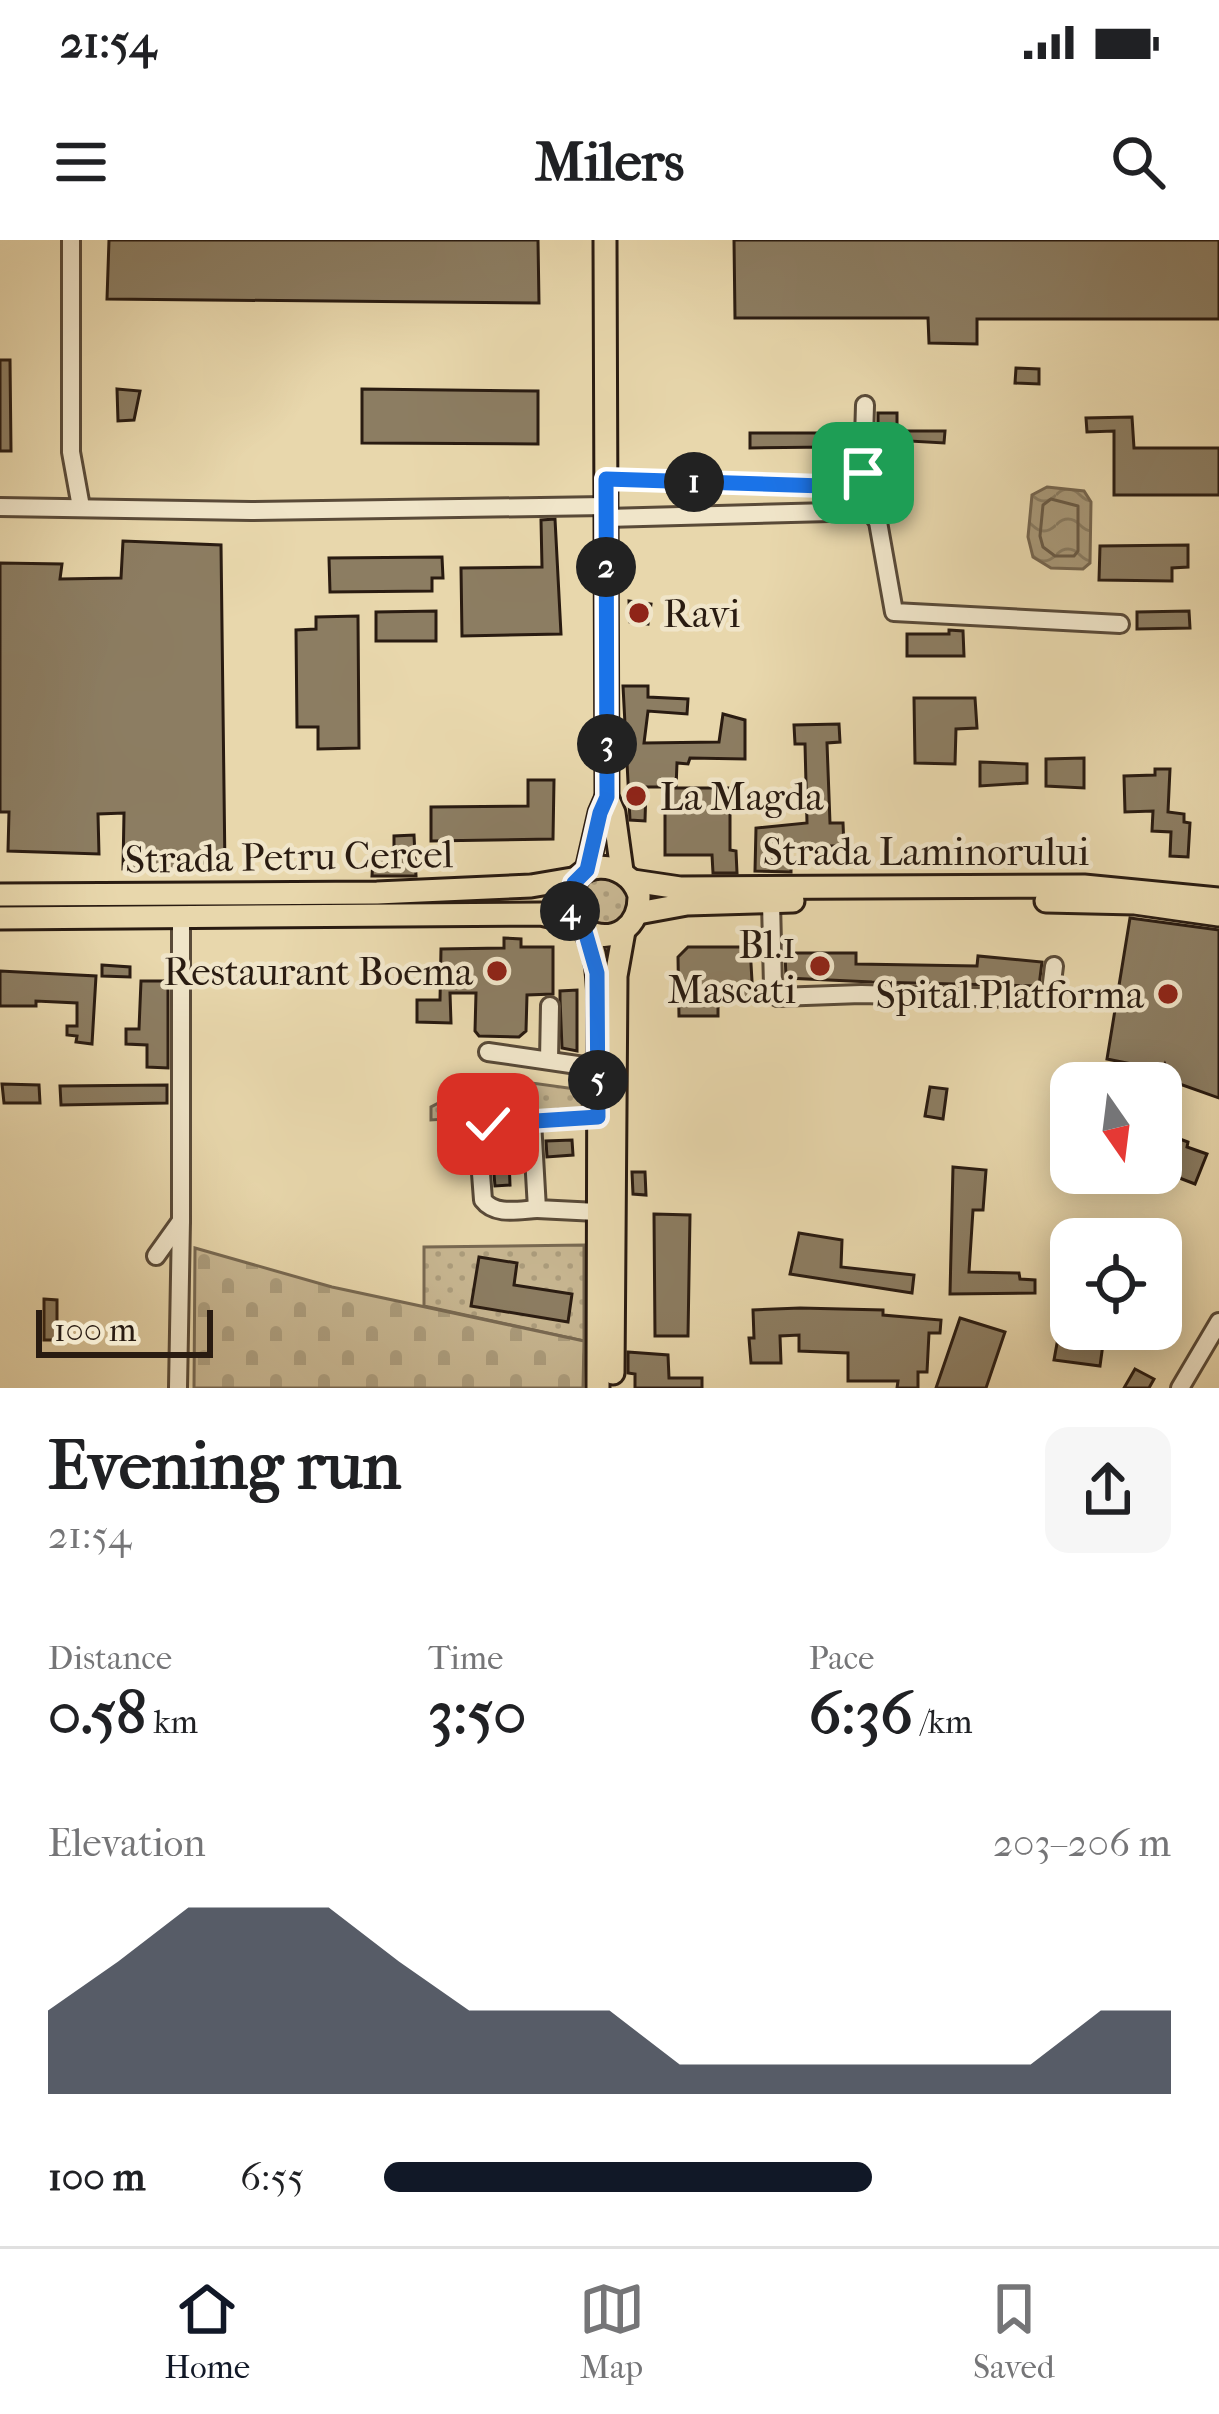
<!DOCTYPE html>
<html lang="en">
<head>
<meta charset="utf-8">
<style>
	:root { --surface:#fff; --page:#f6f6f6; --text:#202124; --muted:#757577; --line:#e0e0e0; --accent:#111827 }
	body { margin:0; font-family:"IM FELL French Canon",serif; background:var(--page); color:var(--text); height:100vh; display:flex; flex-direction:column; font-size:45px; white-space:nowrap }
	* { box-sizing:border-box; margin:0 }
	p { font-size:39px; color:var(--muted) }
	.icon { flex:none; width:66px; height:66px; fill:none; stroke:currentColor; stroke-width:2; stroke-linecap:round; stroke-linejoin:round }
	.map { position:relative; height:1148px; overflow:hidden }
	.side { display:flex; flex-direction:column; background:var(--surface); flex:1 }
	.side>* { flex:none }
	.needle { width:78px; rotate:166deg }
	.fabs { position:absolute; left:1050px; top:822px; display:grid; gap:24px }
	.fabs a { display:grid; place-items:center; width:132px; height:132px; border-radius:24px; background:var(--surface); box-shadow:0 6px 30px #0003; font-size:60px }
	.scale { position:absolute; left:36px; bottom:30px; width:177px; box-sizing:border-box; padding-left:12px; border:6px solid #291b11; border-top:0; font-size:33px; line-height:42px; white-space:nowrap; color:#291b11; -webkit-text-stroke:9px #f0e5c9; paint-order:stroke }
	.pin { position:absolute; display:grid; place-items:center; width:102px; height:102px; color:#fff; margin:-51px; border-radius:24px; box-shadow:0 6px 18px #0006 }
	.km { position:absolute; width:60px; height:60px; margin:-30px; border-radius:50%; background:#222; color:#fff; font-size:33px; line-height:60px; text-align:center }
	.round { display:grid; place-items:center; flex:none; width:126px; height:126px; border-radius:24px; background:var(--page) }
	.head { display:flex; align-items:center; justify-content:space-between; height:204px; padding:0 48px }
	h1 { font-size:66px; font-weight:700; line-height:90px }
	.metrics { display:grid; grid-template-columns:repeat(3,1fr); gap:18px; height:204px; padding:12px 48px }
	.metrics div { display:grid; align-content:center }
	.metrics b { font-size:60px; font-weight:700 }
	.metrics small { font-size:33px; font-weight:400 }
	.metrics p { font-size:33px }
	.chart { height:336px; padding:24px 48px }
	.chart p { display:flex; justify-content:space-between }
	.chart svg { width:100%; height:216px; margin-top:12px; fill:var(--accent); opacity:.7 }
	ul { padding:0 48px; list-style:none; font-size:39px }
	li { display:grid; grid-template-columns:192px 144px 1fr; align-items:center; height:90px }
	li i { height:30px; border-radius:15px; background:var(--accent) }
	.status { display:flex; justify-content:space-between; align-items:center; height:84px; padding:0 60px; background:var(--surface); direction:ltr }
	.status svg { height:33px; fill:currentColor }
	header { display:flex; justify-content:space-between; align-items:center; height:156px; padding:0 48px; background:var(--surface); font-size:54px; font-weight:700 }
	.tab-bar { display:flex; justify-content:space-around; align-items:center; height:168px; border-top:3px solid var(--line); background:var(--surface); font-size:33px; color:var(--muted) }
	.tab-bar a { display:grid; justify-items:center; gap:6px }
	.tab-bar .current { color:var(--accent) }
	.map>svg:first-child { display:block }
	.grass { fill:url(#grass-dots); stroke:#786952; stroke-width:3 }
	.cemetery { fill:url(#cemetery-stones); stroke:#786952; stroke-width:3 }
	.water { fill:url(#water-waves); stroke:#75654e; stroke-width:3 }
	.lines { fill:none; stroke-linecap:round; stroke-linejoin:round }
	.shore { stroke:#685944; stroke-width:3 }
	.building { fill:#8c7d62; stroke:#291b11; stroke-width:3 }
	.minor-casing { stroke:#594a38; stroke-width:22 }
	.major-casing { stroke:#291b11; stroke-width:27 }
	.minor { stroke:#f0e5c9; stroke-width:16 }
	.major { stroke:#e8d7ac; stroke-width:21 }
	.route-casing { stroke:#fff; stroke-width:24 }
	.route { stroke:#1a73e8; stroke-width:15 }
	.poi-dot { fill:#8f2418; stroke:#f0e5c9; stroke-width:4.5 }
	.labels { text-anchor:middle; stroke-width:9; stroke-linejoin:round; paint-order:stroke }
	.poi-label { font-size:39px; fill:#291b11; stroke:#f0e5c9; text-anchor:end }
	.street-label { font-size:39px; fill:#291b11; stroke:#f0e5c9 }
</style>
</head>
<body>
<div class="status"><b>21:54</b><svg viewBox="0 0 49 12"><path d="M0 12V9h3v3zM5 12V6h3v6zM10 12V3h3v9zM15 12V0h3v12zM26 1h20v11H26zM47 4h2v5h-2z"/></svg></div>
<header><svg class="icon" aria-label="menu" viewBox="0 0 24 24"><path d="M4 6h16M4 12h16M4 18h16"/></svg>Milers<svg class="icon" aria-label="search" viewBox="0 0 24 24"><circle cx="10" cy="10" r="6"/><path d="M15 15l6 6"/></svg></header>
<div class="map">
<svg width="1219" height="1148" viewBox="0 0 1219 1148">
	<defs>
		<pattern id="grass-dots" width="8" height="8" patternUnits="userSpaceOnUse" patternTransform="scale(3)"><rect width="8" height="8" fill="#c8b792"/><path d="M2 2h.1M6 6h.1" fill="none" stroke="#ac9d7d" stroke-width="1.8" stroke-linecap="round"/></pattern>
		<pattern id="cemetery-stones" width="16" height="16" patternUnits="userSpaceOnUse" patternTransform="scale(3)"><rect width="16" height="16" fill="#c8b792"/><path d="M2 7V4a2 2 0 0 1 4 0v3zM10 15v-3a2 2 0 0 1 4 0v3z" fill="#ac9d7d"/></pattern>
		<pattern id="water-waves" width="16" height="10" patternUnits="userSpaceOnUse" patternTransform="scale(3)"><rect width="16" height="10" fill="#a79777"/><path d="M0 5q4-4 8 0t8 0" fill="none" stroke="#887a60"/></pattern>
	</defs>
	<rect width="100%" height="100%" fill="#e8d7ac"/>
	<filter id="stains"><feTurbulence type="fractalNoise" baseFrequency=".00167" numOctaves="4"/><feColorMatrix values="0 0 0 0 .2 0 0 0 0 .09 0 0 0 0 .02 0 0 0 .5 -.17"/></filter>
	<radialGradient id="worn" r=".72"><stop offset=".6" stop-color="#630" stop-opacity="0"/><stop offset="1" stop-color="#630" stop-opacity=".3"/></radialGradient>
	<g class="grass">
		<circle cx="604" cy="661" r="25"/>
		<polygon points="488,837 583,850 582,870 431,880 431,867"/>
		<polygon points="584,1005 584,1101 424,1066 424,1007"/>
	</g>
	<polygon class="cemetery" points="195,1008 332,1047 584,1101 583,1148 194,1148"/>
	<polygon class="water" points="1047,247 1084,251 1091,262 1090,323 1083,329 1051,328 1033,317 1028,297 1032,255"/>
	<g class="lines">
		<polygon class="shore" points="1051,259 1078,266 1078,311 1074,316 1055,316 1043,307 1040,296 1043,265"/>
	</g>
	<g class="building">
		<polygon points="109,0 538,0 539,63 107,59"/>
		<polygon points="734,0 1219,0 1219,79 977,79 977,104 929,103 928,78 735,78"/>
		<polygon points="0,120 10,120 11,211 0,211"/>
		<polygon points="1016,128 1039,129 1039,144 1015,143"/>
		<polygon points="117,149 140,151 134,180 118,181"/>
		<polygon points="362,149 538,151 538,204 362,203"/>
		<polygon points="878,173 897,173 897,191 945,191 944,203 910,201 909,214 878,213"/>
		<polygon points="1132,177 1134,208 1219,208 1219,255 1114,255 1114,191 1087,192 1086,178"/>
		<polygon points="750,193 829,193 829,199 849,199 849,213 828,213 828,207 750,208"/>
		<polygon points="555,279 561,394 462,396 461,328 542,327 541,280"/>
		<polygon points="123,301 221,305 225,630 123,629 124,573 98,574 99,614 8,611 9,572 0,572 0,323 62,324 60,339 121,338"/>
		<polygon points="1188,305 1188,327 1172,328 1172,341 1099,340 1100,306"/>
		<polygon points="442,317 443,338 432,338 432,351 330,352 329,318"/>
		<polygon points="629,361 651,364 648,384 630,382"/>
		<polygon points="436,371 436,401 376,401 376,372"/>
		<polygon points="1189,371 1190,388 1137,389 1137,372"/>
		<polygon points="358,376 359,508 318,509 318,487 297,487 296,390 316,389 316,377"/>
		<polygon points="949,390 963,391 964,416 907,416 907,394 949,394"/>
		<polygon points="623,446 648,446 648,457 688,459 687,474 648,471 644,503 719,502 723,474 745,480 745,519 690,518 688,524 677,523 676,548 730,548 730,610 736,611 737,633 713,633 712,615 665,615 665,547 646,547 645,581 630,580"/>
		<polygon points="914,458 975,458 977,488 956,489 955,524 915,523"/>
		<polygon points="839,484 840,502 827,503 830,583 843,583 844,606 791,606 791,632 755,631 756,588 807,583 805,504 795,504 794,485"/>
		<polygon points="1084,518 1084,548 1046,546 1046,519"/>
		<polygon points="980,522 1027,524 1027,543 980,546"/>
		<polygon points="1155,529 1170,529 1168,572 1184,574 1184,582 1190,583 1188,617 1170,616 1171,592 1152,591 1153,571 1125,572 1124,536 1155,535"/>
		<polygon points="528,540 554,540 553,599 431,601 431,567 528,566"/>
		<polygon points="414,595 416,636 372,636 373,619 394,618 394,596"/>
		<polygon points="1130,678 1219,690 1219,858 1174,842 1165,824 1157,843 1140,843 1147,827 1107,819"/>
		<polygon points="504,698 521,699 521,707 553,707 553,754 527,755 526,791 519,797 479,796 475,791 476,753 450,753 451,783 417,782 417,760 440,760 441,709 504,708"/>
		<polygon points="688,707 750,707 753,758 718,762 718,776 679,776 678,717"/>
		<polygon points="785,713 856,713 856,724 977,726 978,716 1042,722 1039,746 872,742 786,738"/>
		<polygon points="102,725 130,727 130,737 102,736"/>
		<polygon points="0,731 96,736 92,804 76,802 77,796 67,795 67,786 77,786 77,763 36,761 36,766 0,766"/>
		<polygon points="141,741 168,741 168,828 147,827 147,805 126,804 126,789 139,789"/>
		<polygon points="577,750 577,811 562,808 560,759 560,751"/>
		<polygon points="2,844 39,845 40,863 4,863"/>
		<polygon points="167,845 167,863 61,865 60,846"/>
		<polygon points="930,847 947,849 943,879 925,876"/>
		<polygon points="1161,892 1188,902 1187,907 1207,914 1195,944 1161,931"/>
		<polygon points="465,893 467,919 453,920 451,894"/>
		<polygon points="508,895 508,903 520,903 521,918 509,919 510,945 495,946 491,898"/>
		<polygon points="572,900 573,915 547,917 546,901"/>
		<polygon points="953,927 986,930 983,970 973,970 969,1032 1019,1033 1020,1039 1035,1040 1035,1053 950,1054"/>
		<polygon points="632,932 645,932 646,955 633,954"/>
		<polygon points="654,974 690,975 688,1096 655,1096"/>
		<polygon points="799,993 842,1000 841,1027 914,1035 912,1053 790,1034"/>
		<polygon points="479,1017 517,1023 514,1045 572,1054 568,1082 471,1066"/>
		<polygon points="44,1059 57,1060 57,1100 44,1100"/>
		<polygon points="800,1068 883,1070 883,1075 941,1080 940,1093 929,1093 927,1132 918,1132 918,1148 897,1148 898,1141 848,1141 848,1113 799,1111 799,1095 780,1096 781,1123 751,1123 749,1098 754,1098 753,1070"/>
		<polygon points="960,1078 1005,1092 986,1148 936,1148"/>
		<polygon points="1058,1098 1103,1104 1100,1126 1054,1120"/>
		<polygon points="628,1112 668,1115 669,1138 702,1138 702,1148 635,1148 635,1134 628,1133"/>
		<polygon points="1135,1129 1154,1139 1149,1148 1124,1148"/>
	</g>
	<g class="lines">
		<g class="minor-casing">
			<g id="minor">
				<polyline points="71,0 71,212 81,267"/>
				<polyline points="606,239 854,247 863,233 865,165"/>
				<polyline points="854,247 878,282 894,372 1120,384"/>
				<polyline points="0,267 251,271 606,266"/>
				<polyline points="606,278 870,271"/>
				<polyline points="771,662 773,747 778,757 861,754 1050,759 1054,726"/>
				<polyline points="488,812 598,828"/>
				<polyline points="549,820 550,766"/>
				<path d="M532,881l-44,2 -10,11 5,66c12,16 36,10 54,9"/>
				<polyline points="597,972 537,969 532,881 598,877"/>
				<polyline points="156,1016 181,981 181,679"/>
				<polyline points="178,1148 181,981"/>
				<polyline points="1180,1148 1219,1082"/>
			</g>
		</g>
		<g class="major-casing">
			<g id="major">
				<polyline points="605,0 607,557 614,573 622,631"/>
				<polyline points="587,630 600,573 607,557"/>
				<polyline points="633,641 680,648 1084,646 1219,659"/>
				<polyline points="0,655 377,653 531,646 578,638"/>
				<polyline points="1046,661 1135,663 1219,675"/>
				<polyline points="638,673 687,664 793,661"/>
				<polyline points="0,678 541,674 575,682"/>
				<path d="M585,691c30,13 55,-4 54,-36 -12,-38 -70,-38 -70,6 -1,16 10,21 17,32 11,18 12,46 13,66l-1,389"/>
				<polyline points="613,1133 616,736 624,691"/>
			</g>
		</g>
		<use href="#minor" class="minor"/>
		<use href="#major" class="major"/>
	</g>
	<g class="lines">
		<g class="route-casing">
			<polyline id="route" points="488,884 598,877 597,733 585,691 572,676 568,661 574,643 587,630 600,573 607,557 606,239 854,247 863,233"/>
		</g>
		<use href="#route" class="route"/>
	</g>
	<g class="poi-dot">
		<circle cx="639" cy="373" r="12"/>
		<circle cx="636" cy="556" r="12"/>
		<circle cx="820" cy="726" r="12"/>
		<circle cx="497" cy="731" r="12"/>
		<circle cx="1168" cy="754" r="12"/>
	</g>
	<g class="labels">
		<g class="poi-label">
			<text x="663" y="387" text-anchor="start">Ravi</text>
			<text x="660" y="570" text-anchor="start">La Magda</text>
			<text x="796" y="718">Bl.1<tspan x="796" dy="45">Mascati</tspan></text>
			<text x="473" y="745">Restaurant Boema</text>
			<text x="1144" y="768">Spital Platforma</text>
		</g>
		<g class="street-label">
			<text x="926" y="625">Strada Laminorului</text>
			<text transform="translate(289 616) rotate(-1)" y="14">Strada Petru Cercel</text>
		</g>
	</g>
	<rect width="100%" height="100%" filter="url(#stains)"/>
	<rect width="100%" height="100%" fill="url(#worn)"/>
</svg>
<div class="fabs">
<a><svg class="needle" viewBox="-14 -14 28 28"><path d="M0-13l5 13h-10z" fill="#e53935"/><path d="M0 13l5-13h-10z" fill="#757577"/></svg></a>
<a><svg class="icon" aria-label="locate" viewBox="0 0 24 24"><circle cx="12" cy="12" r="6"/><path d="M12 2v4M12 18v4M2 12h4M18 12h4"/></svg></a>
</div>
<div class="scale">100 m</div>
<div class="pin" style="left:863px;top:233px;background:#1e9e55"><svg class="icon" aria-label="arrive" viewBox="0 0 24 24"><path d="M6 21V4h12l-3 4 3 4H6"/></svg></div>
<div class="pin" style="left:488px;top:884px;background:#d93025"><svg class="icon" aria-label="check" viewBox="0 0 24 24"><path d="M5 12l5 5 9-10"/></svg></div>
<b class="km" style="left:694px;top:242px">1</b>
<b class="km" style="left:606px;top:327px">2</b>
<b class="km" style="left:607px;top:504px">3</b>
<b class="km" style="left:570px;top:671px">4</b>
<b class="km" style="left:598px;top:840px">5</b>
</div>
<section class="side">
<div class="head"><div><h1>Evening run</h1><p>21:54</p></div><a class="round"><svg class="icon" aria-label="share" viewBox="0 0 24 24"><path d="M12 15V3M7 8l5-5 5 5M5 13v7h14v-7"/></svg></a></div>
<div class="metrics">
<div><p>Distance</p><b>0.58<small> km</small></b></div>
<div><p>Time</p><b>3:50</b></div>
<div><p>Pace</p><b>6:36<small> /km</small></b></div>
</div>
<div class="chart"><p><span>Elevation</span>203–206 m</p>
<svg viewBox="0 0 160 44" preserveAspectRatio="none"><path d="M0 44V27L10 17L20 6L30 6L40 6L50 17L60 27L70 27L80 27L90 38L100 38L110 38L120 38L130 38L140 38L150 27L160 27V44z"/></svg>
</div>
<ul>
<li><b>100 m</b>6:55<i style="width:62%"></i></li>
</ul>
</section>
<nav class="tab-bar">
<a class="current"><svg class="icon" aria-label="home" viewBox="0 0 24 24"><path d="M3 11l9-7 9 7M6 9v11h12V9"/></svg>Home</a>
<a><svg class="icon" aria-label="map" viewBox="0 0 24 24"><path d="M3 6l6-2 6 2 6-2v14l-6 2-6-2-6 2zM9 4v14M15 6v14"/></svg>Map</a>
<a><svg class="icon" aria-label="saved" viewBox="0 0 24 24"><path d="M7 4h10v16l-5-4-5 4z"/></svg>Saved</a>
</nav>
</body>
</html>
